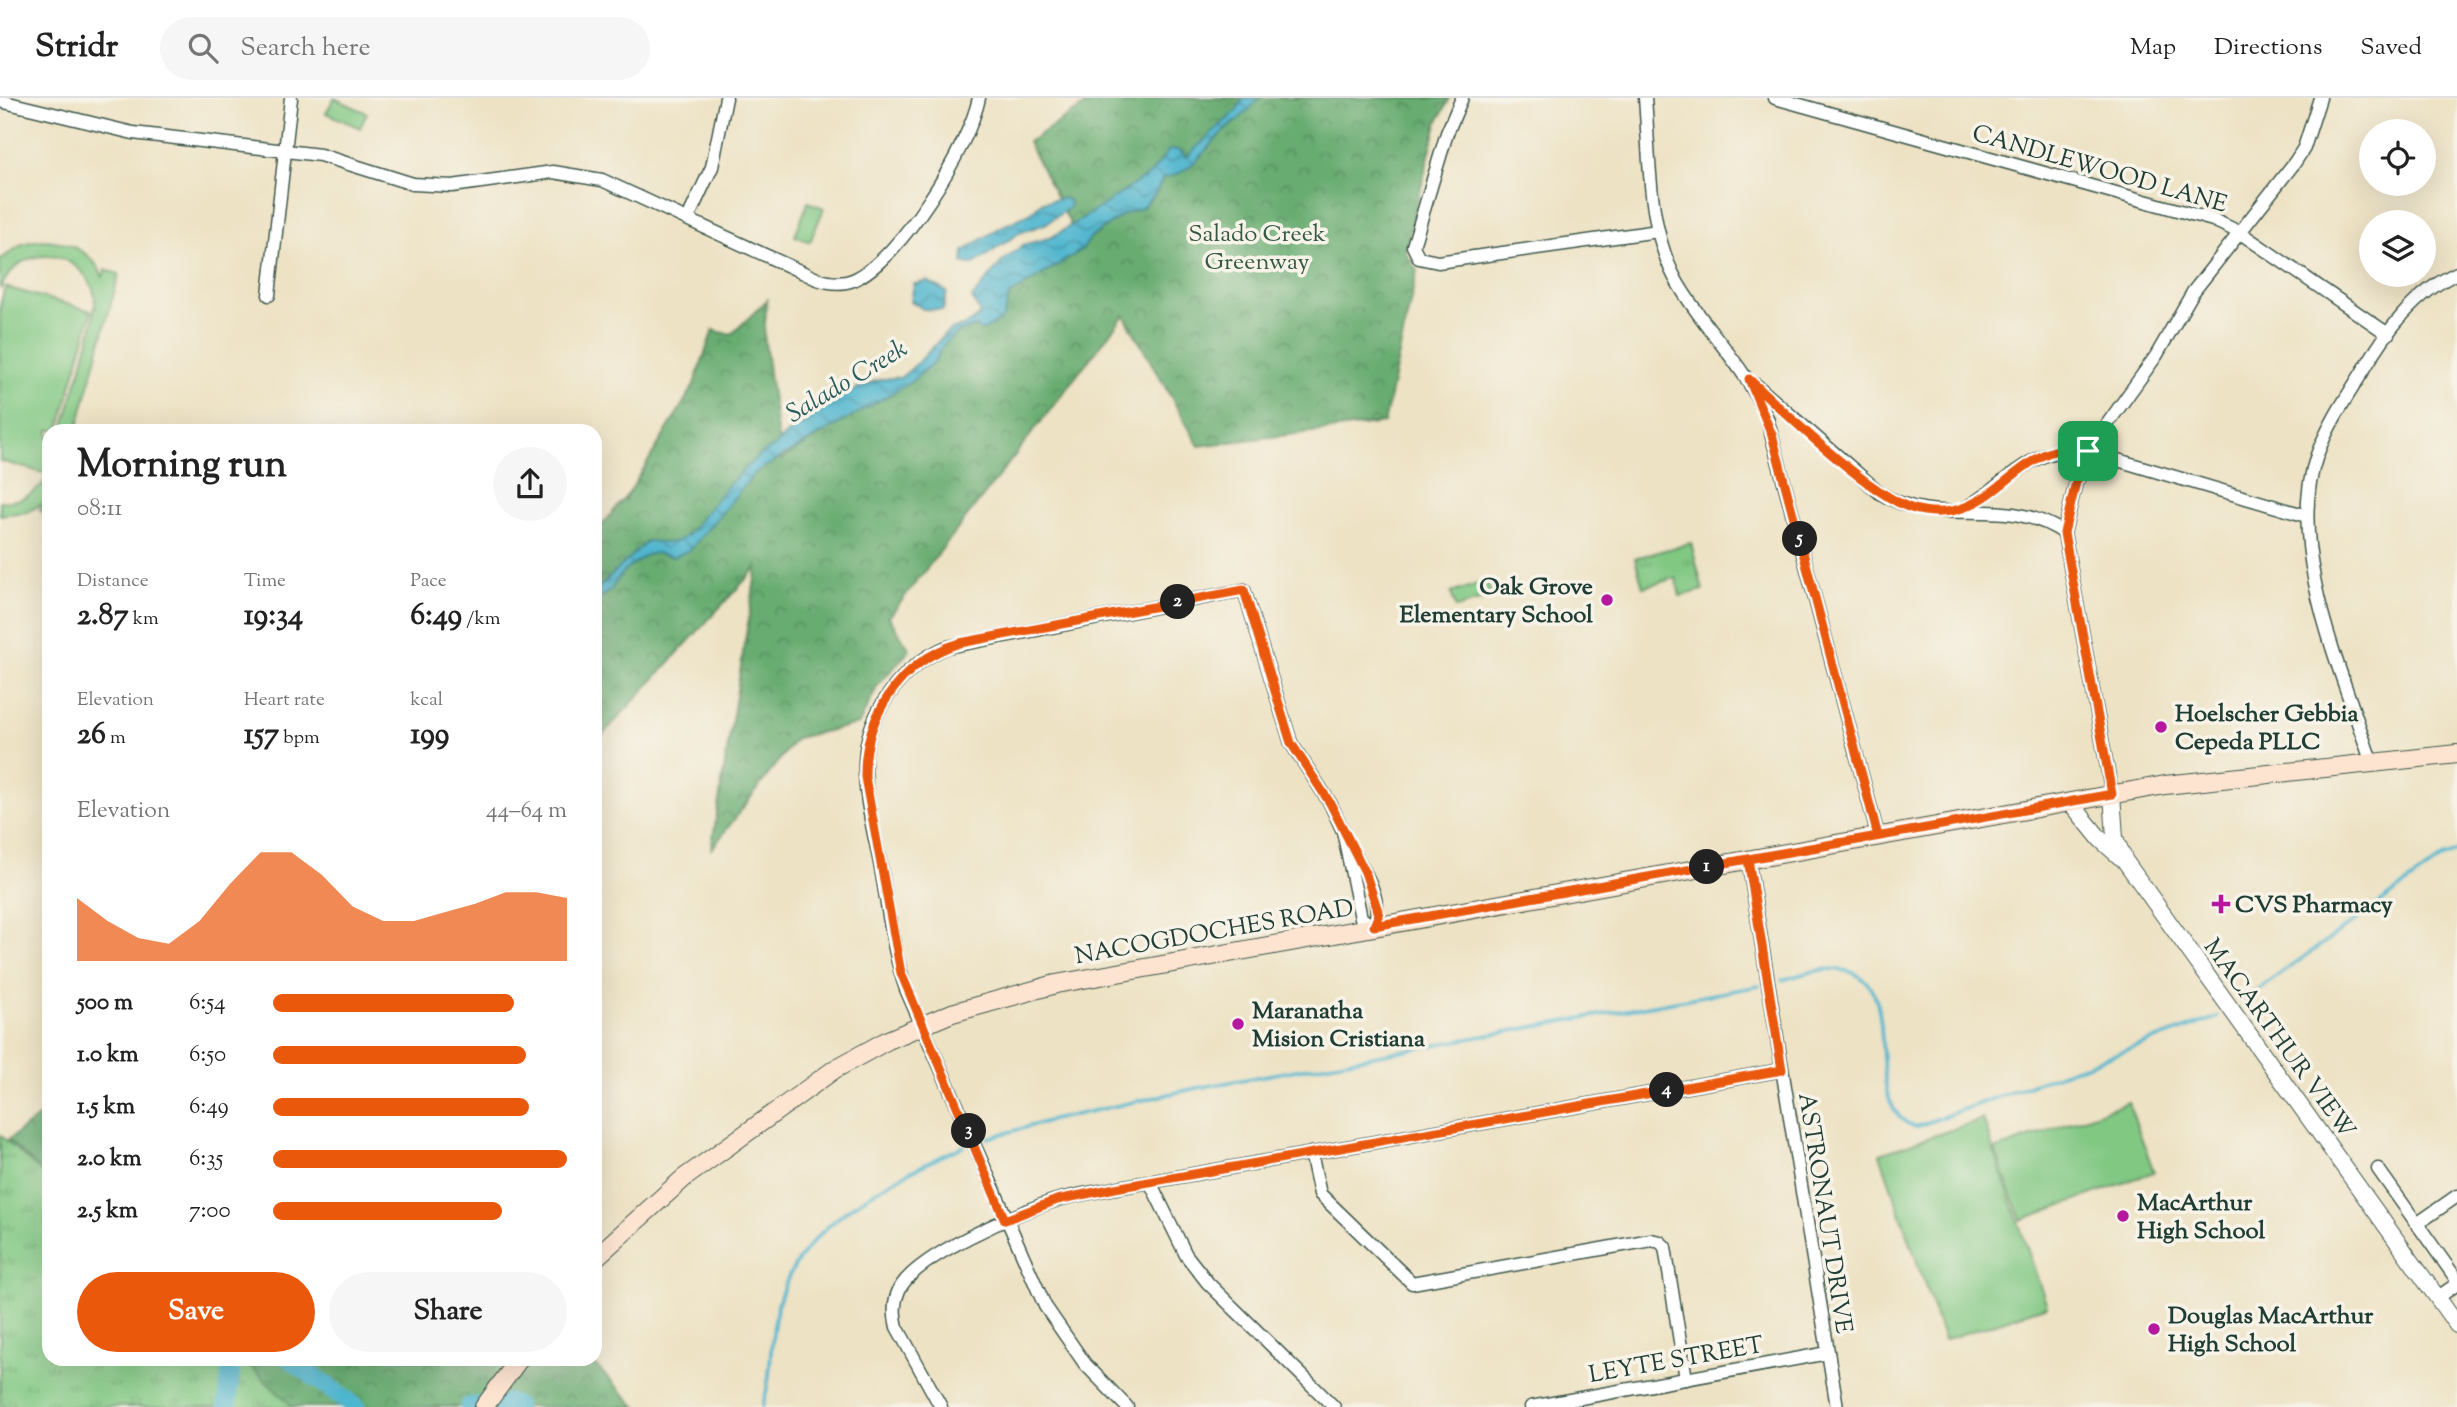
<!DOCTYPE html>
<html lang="en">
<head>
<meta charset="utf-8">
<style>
	:root { --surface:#fff; --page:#f6f6f6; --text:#222; --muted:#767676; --line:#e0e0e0; --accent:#ea580c }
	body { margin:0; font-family:"Sorts Mill Goudy",serif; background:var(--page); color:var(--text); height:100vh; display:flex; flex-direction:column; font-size:26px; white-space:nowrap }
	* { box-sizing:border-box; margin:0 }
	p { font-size:23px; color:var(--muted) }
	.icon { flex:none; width:38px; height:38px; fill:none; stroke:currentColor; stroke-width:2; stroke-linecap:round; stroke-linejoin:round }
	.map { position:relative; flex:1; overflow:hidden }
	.details { position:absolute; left:42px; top:326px; width:560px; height:942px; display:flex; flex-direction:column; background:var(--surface); border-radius:21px; box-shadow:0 7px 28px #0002 }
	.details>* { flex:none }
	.tools { position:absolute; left:2359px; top:21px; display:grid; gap:14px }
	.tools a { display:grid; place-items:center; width:77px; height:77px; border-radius:50%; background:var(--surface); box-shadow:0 7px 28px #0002; font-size:35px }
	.pin { position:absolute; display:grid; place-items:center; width:60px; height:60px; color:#fff; margin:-30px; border-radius:14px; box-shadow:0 4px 10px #0006 }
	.km { position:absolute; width:35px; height:35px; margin:-18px; border-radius:50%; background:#222; color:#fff; font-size:19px; line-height:35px; text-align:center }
	.round { display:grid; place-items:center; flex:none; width:74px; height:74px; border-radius:37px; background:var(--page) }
	.head { display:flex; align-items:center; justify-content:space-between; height:119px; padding:0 35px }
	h1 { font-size:38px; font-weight:800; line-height:52px }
	.metrics { display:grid; grid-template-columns:repeat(3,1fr); gap:10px; height:119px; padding:7px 35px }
	.metrics div { display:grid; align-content:center }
	.metrics b { font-size:30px; font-weight:800 }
	.metrics small { font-size:19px; font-weight:400 }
	.metrics p { font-size:19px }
	.chart { height:196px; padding:14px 35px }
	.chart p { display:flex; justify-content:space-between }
	.chart svg { width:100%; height:126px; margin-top:7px; fill:var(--accent); opacity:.7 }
	.button { display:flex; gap:14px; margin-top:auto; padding:14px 35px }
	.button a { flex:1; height:80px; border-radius:42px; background:var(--accent); color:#fff; font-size:28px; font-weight:800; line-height:80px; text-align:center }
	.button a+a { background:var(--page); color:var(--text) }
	ul { padding:0 35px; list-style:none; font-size:23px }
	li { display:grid; grid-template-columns:112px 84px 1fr; align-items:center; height:52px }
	li i { height:18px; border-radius:9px; background:var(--accent) }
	header { display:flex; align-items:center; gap:42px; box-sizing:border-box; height:98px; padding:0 35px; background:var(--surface); border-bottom:2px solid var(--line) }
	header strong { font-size:33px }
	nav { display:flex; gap:38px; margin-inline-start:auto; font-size:24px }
	.search { width:490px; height:63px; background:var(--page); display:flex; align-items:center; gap:18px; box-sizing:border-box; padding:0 24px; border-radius:38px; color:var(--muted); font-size:26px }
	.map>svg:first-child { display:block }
	.forest { fill:url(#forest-crowns); stroke:#447452; stroke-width:2 }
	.park { fill:url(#park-tufts); stroke:#50825c; stroke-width:2 }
	.garden { fill:#81c883; stroke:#50825c; stroke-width:2 }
	.water { fill:url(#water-waves); stroke:#387a82; stroke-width:2 }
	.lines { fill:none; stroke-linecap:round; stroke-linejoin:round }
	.stream { stroke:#50b6cf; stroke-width:3.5 }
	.river { stroke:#50b6cf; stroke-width:19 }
	.minor-casing { stroke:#3e564a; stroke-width:15 }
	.tertiary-casing { stroke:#3e564a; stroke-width:18 }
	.secondary-casing { stroke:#3e564a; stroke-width:20 }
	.minor { stroke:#fff; stroke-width:12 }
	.tertiary { stroke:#fff; stroke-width:16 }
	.secondary { stroke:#fde4d1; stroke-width:18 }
	.route-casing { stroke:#fff; stroke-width:14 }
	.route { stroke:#ea580c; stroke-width:9 }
	.poi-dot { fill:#b5179e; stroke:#f7f3e8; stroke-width:2.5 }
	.labels { text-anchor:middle; stroke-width:7; stroke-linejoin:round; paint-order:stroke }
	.street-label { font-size:24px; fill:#1f3d34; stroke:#f7f3e8 }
	.park-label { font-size:24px; fill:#335944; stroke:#f7f3e8 }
	.poi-label { font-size:24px; font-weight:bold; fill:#1f3d34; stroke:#f7f3e8; text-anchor:start }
	.water-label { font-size:26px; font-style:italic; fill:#2b5b5b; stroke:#f7f3e8 }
</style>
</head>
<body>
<header>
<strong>Stridr</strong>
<div class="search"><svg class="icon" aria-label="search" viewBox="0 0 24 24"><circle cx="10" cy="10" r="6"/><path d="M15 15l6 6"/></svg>Search here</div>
<nav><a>Map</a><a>Directions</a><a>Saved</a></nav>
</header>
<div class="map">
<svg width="2457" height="1309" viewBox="0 0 2457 1309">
	<defs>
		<pattern id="forest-crowns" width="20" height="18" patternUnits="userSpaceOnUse" patternTransform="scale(1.75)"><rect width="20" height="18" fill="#68ac71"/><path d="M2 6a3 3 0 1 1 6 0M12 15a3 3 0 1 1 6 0" fill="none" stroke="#558d5e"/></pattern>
		<pattern id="park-tufts" width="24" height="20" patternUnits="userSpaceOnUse" patternTransform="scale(1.75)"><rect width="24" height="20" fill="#81c883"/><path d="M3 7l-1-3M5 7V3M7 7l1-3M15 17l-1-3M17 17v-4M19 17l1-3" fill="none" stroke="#69a46c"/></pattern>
		<pattern id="water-waves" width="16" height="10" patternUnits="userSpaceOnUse" patternTransform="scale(1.75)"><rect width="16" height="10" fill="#50b6cf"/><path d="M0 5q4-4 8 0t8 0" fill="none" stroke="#4295a9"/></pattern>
	</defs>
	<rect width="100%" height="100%" fill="#f7f3e8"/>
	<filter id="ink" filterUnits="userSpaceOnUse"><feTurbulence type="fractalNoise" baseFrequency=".0143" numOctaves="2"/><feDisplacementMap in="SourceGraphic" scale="14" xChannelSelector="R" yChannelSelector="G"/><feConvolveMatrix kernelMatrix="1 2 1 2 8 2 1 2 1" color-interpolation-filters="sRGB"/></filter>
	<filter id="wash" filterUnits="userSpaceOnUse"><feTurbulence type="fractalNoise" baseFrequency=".00686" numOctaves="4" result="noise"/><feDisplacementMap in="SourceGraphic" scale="28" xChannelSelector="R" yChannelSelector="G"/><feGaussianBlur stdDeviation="1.57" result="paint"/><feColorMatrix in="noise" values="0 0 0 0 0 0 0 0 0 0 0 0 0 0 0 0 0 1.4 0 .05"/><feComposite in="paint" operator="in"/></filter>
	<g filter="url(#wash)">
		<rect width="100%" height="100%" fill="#ede2c4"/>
		<g class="forest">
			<polygon points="1096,0 1450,0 1437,25 1405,154 1417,173 1384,325 1199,348 1124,217 889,519 910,552 878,587 859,626 796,640 711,752 757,469 595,645 595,435 629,395 693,289 713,232 731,237 767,202 764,237 781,362 852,317 893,295 935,263 943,246 961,233 1005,216 1005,203 1010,197 1083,151 1028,44"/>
			<polygon points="49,1011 49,1081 8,1042"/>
			<polygon points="241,1260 588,1260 637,1309 293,1309"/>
		</g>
		<g class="park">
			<polygon points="1691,445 1703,492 1680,498 1676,480 1643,489 1635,460"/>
			<polygon points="0,1037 49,1081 49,1260 241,1260 293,1309 0,1309"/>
		</g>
		<g class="garden">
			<polygon points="334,0 367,15 360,30 326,15"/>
			<polygon points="808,104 824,110 810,144 795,138"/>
			<path d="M39,142c27,0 53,10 64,37l2,-7 14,4 -42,156h-14c8,-32 31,-95 32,-126 1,-26 -24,-48 -49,-48 -22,0 -37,14 -46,33v-29l22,-16z"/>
			<polygon points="5,189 92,213 59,332 49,332 47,376 0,363 0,208"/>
			<polygon points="495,328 566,331 483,332"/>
			<path d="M49,377v38l-9,-2 2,-7 -15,8 -27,3v-14c21,2 38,-8 49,-26z"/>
			<polygon points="1487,483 1492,499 1456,510 1451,495"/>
			<polygon points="2128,1004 2154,1074 2021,1122 1995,1052"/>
			<polygon points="1983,1021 2047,1208 1944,1242 1880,1056"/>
		</g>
		<g class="water">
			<path d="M1243,0h16c-12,16 -22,22 -36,34 -20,19 -31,42 -60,46l-7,15 -14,15 -18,6 -34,24 -7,11 -73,46 -8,25 -20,11 -6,-4 -15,4 -17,13 -9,17 -24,21 -155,90 -66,78 -17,7 -16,-4 -11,2 -22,16 -15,21 -14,9v-10l52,-50c8,-1 19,4 27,1 15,-4 22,-18 31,-29 16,-20 49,-59 71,-67l4,-7c32,-21 81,-64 120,-61 18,-13 29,-27 44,-43 10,-11 30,-7 36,-23l-8,-14 30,-36 21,-17 29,-8 50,-31 50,-34 17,-22h10l7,7 51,-47z"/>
			<polygon points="1064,100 1070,103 1069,110 1045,126 1019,135 974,166 963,166 964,153 1001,129 1029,116 1043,104"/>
			<polygon points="927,183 947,194 943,212 923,211 911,203 914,186"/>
		</g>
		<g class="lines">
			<g class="stream">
				<path d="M1782,882c19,-5 39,-13 59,-10 72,8 13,135 74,157l303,-110"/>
				<polyline points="2244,902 2444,759 2457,753"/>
				<polyline points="988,1040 1052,1022 1197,990 1759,888"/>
				<path d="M762,1309c12,-34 6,-72 17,-106 23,-80 115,-123 185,-155"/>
			</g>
			<g class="river">
				<polyline points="289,1260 356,1309"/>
				<polyline points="227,1309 232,1260"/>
				<polyline points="469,1309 510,1305 516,1309"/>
			</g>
		</g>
	</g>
	<g filter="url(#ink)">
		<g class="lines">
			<g class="minor-casing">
				<g id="minor">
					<polyline points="1462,0 1447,35 1417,135 1413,148 1419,160 1438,164 1658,133"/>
					<path d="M1645,0c5,60 2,128 31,182 28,50 68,82 91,138l111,418"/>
					<polyline points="1775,0 2213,122 2239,134 2388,236"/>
					<path d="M0,3l133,32 187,22 93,29 39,2 101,-14 49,8 215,99c12,4 24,6 36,1 47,-20 116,-133 126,-182"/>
					<polyline points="688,120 712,69 726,0"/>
					<polyline points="269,197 291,0"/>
					<path d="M1756,287l124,108c60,38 124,-1 184,40"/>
					<polyline points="2088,353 2156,258 2193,194 2295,64 2304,50 2320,0"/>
					<polyline points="2094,355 2076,384 2064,435 2112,696"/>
					<path d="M1960,413c27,-14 44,-33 69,-48 14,-9 31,-12 48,-15l230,68"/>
					<path d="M2372,666c-28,-88 -88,-216 -55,-309 11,-30 29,-57 46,-84 23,-39 51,-78 94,-98"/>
					<polyline points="1748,761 1837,1309"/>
					<polyline points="1311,1055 1320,1096 1412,1185 1651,1142 1660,1144 1665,1149 1686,1281"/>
					<polyline points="2378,1071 2457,1182"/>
					<polyline points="1150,1084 1186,1157 1208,1185 1334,1309"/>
					<polyline points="2417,1126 2457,1098"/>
					<polyline points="2437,1200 2457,1186"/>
					<path d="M941,1309l-44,-80c-3,-13 -4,-24 2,-37 16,-34 122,-79 158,-90 19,-5 39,-8 58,-12l667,-118"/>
					<path d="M1127,1309l-42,-43 -40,-58 -139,-317c-13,-37 -17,-76 -24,-115 -6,-36 -18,-74 -17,-111 1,-50 37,-97 82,-116l297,-57 47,153 39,60 13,28 18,87 13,9c11,-29 -14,-63 -28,-87"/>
					<polyline points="1531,1309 1828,1255"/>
				</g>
			</g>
			<g class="tertiary-casing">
				<g id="tertiary">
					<polyline points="2112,696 2115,740 2125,763 2457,1227"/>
					<polyline points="2070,704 2101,742 2120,759"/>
				</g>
			</g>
			<g class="secondary-casing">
				<g id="secondary">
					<polyline points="595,1160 684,1080 835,971 888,942 952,915 1056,886 2165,687 2457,656"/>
					<polyline points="484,1309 520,1260"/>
				</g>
			</g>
			<use href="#minor" class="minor"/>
			<use href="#tertiary" class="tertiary"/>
			<use href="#secondary" class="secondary"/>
		</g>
	</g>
	<g class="lines" filter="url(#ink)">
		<g class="route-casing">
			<path id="route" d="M2088,353l6,2 -18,29 -12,51 48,261c-121,22 -242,45 -364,65l-374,67 5,-12 -14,-42 -35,-69 -39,-60 -47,-153 -284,53c-59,18 -96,72 -95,134l36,196 104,247 52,-20 58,-12 667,-118 -34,-211 130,-23 -106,-401 -23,-56c34,32 121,116 162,129 84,26 108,-77 177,-57"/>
		</g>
		<use href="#route" class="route"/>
	</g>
	<g class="poi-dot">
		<circle cx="1607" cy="502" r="7"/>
		<circle cx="2161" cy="629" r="7"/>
		<path d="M2217.5 795.5h7v7h7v7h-7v7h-7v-7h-7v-7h7z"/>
		<circle cx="1238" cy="926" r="7"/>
		<circle cx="2123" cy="1118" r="7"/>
		<circle cx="2154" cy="1231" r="7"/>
	</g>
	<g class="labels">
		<g class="street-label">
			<text transform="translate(2100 70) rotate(16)" y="8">CANDLEWOOD LANE</text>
			<text transform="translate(1214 833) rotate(-10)" y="8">NACOGDOCHES ROAD</text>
			<text transform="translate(2280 940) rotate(54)" y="8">MACARTHUR VIEW</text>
			<text transform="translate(1826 1115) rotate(81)" y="8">ASTRONAUT DRIVE</text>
			<text transform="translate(1676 1261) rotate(-10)" y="8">LEYTE STREET</text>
		</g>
		<g class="park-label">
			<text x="1257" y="143">Salado Creek<tspan x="1257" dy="28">Greenway</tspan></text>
		</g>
		<g class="poi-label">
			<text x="1593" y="496" text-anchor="end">Oak Grove<tspan x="1593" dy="28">Elementary School</tspan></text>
			<text x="2175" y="623">Hoelscher Gebbia<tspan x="2175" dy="28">Cepeda PLLC</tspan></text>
			<text x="2235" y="814">CVS Pharmacy</text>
			<text x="1252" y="920">Maranatha<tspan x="1252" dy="28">Mision Cristiana</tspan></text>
			<text x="2137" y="1112">MacArthur<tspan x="2137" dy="28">High School</tspan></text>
			<text x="2168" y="1225">Douglas MacArthur<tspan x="2168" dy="28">High School</tspan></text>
		</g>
		<g class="water-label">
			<text transform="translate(846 282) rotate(-31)" y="9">Salado Creek</text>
		</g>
	</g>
</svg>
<div class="tools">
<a><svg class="icon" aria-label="locate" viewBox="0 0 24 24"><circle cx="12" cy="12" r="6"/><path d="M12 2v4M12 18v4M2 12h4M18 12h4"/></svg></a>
<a><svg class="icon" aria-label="layers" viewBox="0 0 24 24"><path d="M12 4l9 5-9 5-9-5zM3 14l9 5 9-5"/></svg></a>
</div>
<div class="pin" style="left:2088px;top:353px;background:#1e9e55"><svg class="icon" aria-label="arrive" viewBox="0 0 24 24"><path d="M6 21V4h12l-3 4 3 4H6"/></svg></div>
<b class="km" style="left:1707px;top:769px">1</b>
<b class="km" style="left:1178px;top:504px">2</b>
<b class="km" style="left:969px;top:1033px">3</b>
<b class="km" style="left:1667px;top:992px">4</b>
<b class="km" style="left:1800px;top:441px">5</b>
<section class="details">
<div class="head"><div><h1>Morning run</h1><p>08:11</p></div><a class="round"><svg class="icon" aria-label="share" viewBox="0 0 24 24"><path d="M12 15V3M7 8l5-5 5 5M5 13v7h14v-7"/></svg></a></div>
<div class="metrics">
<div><p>Distance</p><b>2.87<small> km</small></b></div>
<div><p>Time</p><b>19:34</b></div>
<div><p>Pace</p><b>6:49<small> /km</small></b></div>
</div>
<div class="metrics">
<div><p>Elevation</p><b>26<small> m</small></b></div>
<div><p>Heart rate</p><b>157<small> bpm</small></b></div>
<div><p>kcal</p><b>199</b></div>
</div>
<div class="chart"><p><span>Elevation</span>44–64 m</p>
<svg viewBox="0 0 160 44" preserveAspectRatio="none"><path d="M0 44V22L10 30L20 36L30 38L40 30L50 17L60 6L70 6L80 14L90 25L100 30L110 30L120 27L130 24L140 20L150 20L160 22V44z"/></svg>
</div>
<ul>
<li><b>500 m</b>6:54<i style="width:82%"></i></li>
<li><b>1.0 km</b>6:50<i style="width:86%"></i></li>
<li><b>1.5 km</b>6:49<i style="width:87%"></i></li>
<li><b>2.0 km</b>6:35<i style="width:100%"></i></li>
<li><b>2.5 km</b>7:00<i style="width:78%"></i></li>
</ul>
<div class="button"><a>Save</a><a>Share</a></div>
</section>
</div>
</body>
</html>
